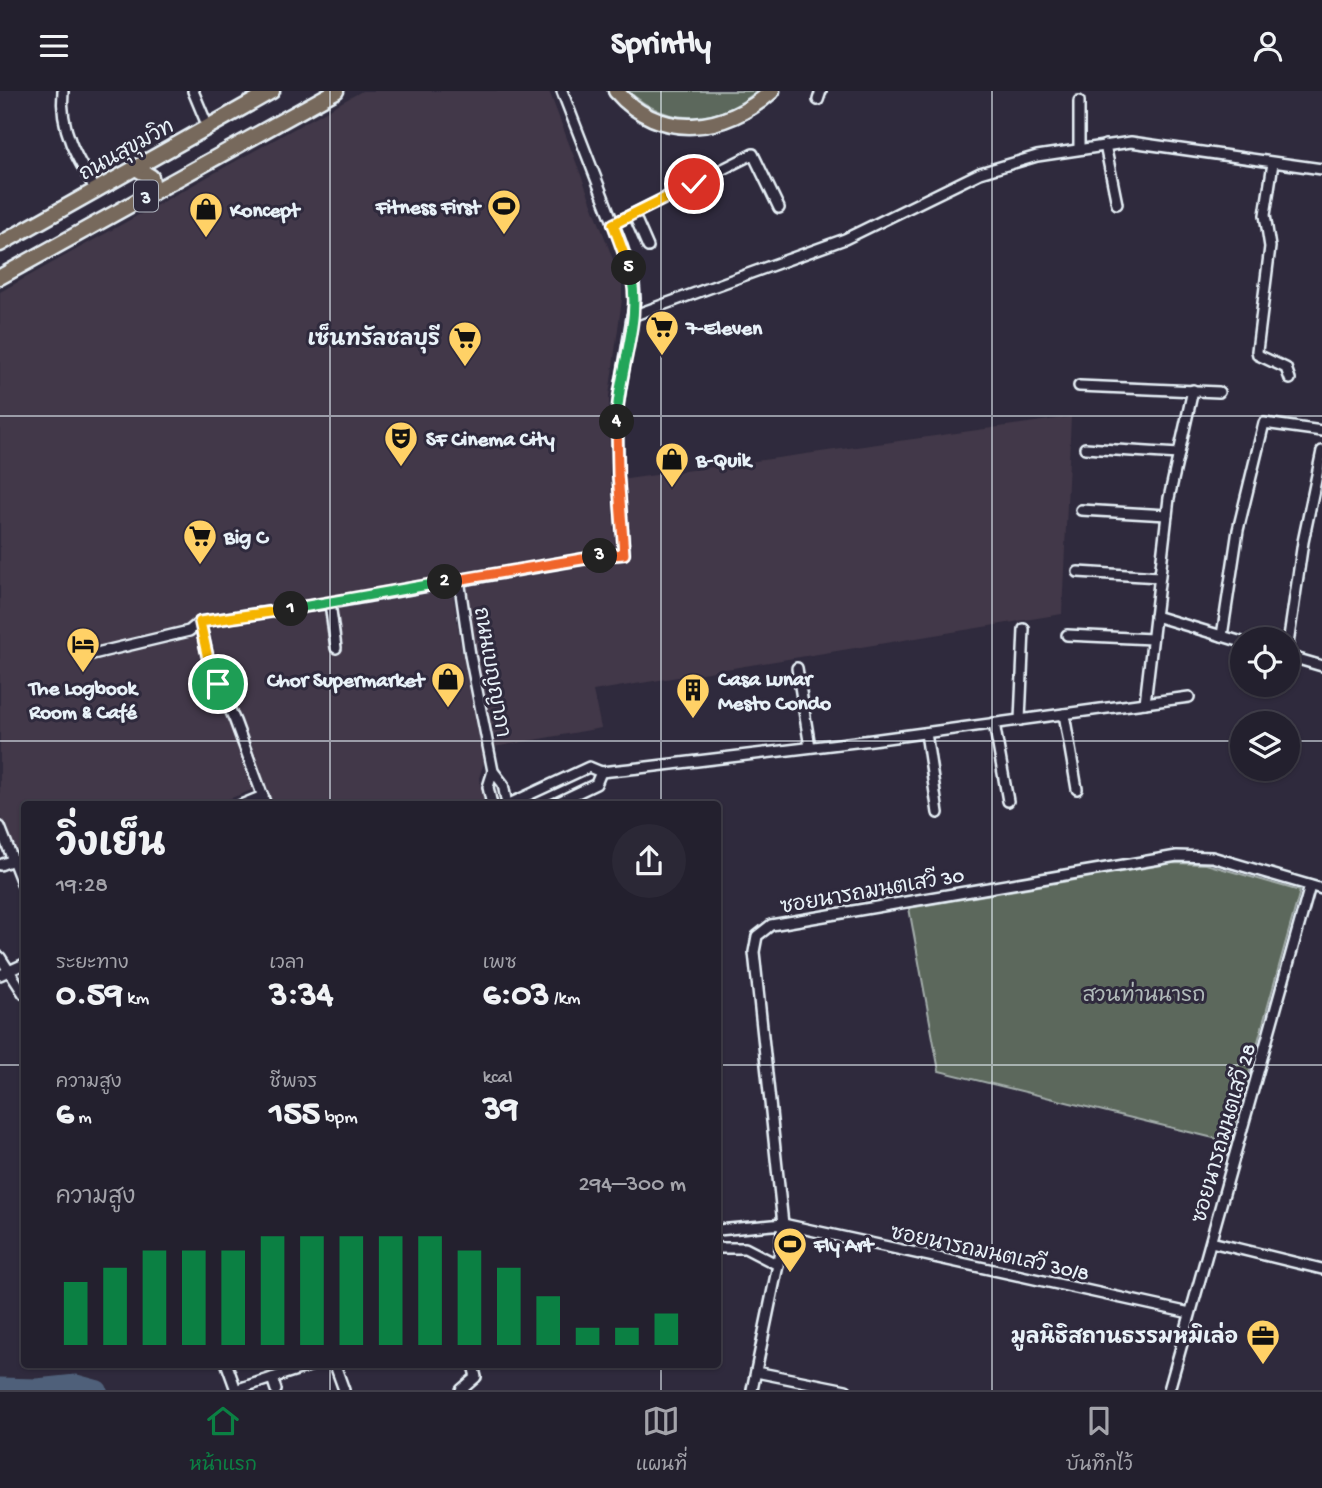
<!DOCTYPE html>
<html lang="th">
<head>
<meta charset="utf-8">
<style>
	:root { --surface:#23202e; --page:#2b2836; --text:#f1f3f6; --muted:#a3a3aa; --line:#403e4a; --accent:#0b8043 }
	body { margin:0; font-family:"Gochi Hand","Playpen Sans Thai",sans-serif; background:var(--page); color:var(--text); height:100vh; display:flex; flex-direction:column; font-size:26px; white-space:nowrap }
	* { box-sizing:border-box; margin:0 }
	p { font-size:23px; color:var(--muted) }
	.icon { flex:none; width:38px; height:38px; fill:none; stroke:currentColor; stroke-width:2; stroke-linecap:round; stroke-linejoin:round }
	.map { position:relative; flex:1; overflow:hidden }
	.details { position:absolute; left:21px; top:710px; width:700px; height:567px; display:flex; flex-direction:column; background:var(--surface); border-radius:7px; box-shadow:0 2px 5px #0004,0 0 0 2px var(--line) }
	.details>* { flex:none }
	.controls { position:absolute; left:1230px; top:536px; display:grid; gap:14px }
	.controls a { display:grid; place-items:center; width:70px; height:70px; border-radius:50%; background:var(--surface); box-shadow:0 2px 5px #0004,0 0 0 2px var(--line); font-size:35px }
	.pin { position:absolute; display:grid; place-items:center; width:60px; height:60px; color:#fff; margin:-30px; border:4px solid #fff; border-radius:50%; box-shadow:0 2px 7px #0007 }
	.km { position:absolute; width:35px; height:35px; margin:-18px; border-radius:50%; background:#222; color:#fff; font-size:19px; line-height:35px; text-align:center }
	.round { display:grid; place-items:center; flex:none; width:74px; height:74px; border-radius:37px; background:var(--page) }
	.summary { display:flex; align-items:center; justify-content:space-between; height:119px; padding:0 35px }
	h1 { font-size:38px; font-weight:700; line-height:52px }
	.figures { display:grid; grid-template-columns:repeat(3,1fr); gap:10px; height:119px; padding:7px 35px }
	.figures div { display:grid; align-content:center }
	.figures b { font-size:35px; font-weight:700 }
	.figures small { font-size:19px; font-weight:400 }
	.figures p { font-size:19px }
	.chart { height:196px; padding:14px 35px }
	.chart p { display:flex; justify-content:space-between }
	.chart svg { width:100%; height:126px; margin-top:7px; stroke:var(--accent); stroke-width:6 }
	header { display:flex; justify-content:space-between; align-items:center; height:91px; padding:0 35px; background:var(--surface); font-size:32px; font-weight:700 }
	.tabs { display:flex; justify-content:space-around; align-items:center; height:98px; border-top:2px solid var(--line); background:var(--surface); font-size:19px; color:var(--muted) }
	.tabs a { display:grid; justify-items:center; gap:4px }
	.tabs .active { color:var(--accent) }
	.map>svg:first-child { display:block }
	.built { fill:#423848 }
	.green { fill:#5c675b; stroke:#a2acaa; stroke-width:2 }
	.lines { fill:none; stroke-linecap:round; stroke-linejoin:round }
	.river { stroke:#50617a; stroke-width:19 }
	.minor-casing { stroke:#e8f1f8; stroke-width:14 }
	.primary-casing { stroke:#e8f1f8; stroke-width:19 }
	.trunk-casing { stroke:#e8f1f8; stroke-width:19 }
	.minor { stroke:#2f2a3d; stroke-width:9 }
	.primary { stroke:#77695c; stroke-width:14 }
	.trunk { stroke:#77695c; stroke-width:14 }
	.split-1-casing { stroke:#fff; stroke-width:14 }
	.split-2-casing { stroke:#fff; stroke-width:14 }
	.split-3-casing { stroke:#fff; stroke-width:14 }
	.split-4-casing { stroke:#fff; stroke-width:14 }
	.split-5-casing { stroke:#fff; stroke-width:14 }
	.split-6-casing { stroke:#fff; stroke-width:14 }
	.split-1 { stroke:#f5b400; stroke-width:9 }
	.split-2 { stroke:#22a559; stroke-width:9 }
	.split-3 { stroke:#f0652b; stroke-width:9 }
	.split-4 { stroke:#f0652b; stroke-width:9 }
	.split-5 { stroke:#22a559; stroke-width:9 }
	.split-6 { stroke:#f5b400; stroke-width:9 }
	.grid { fill:none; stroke:#e8f1f8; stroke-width:2; stroke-opacity:0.55 }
	.labels { text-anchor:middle; stroke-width:6; stroke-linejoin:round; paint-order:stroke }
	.shield { fill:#2f2a3d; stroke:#b0b5c0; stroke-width:2 }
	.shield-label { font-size:19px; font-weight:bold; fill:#e8f1f8 }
	.street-label { font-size:21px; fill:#e8f1f8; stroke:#2f2a3d }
	.poi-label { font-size:21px; font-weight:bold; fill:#e8f1f8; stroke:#2f2a3d; text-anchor:start }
	.park-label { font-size:21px; fill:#b0bab9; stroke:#2f2a3d }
</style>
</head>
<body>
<header><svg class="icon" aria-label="menu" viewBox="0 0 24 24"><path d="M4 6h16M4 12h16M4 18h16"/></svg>Sprintly<svg class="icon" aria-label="person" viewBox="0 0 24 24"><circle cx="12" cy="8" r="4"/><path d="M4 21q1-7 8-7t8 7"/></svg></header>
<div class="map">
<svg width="1322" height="1299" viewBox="0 0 1322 1299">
	<rect width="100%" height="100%" fill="#2f2a3d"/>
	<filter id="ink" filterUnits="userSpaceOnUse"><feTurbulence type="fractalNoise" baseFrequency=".0143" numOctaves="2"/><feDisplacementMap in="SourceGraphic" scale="14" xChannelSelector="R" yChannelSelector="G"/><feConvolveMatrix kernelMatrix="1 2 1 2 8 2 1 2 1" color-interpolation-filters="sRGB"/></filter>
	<g filter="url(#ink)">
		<g class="built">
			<polygon points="362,0 549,0 622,192 622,208 609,305 610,381 616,456 450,483 460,550 484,671 479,687 485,714 257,714 252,699 213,714 24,714 24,786 0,725 0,201"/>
			<polygon points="1071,326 1062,523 593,600 601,637 494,656 464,492 627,466 620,389"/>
		</g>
		<g class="green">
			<path d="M628,0h129c-40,34 -89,36 -129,0z"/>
			<polygon points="1174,772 1206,773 1300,800 1230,1051 939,980 909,817"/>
		</g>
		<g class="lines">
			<polyline class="river" points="0,1296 37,1297 76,1293 98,1299"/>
			<g class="minor-casing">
				<g id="minor">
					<path d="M63,0c-4,38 14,68 33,99"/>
					<polyline points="193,0 208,36"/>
					<polyline points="818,9 821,0"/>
					<polyline points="1079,10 1079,58"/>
					<polyline points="1105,54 1117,113"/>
					<polyline points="1273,72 1265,124 1270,156 1257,260 1258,264 1286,277 1290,288"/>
					<polyline points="634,124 648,156"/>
					<polyline points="613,133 753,63 779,117"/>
					<polyline points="632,225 845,148 980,82 1037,65 1131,51 1322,78"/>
					<polyline points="1079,295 1219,301"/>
					<polyline points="1085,357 1179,363"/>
					<polyline points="1081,419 1167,424"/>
					<polyline points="1078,481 1159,486"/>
					<polyline points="459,488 470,564 493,680 503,693 507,714"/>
					<polyline points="330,512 336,557"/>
					<polyline points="1155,525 1242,551"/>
					<polyline points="200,531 209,572 235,630 266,714"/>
					<polyline points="1067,544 1152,548"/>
					<polyline points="1222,545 1238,439 1264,332 1322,340"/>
					<polyline points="1288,553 1303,451 1322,360"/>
					<polyline points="1288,565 1322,575"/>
					<polyline points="80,566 189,540 200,531 330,512 601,465 624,463 618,383 617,319 635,208 634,192 621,152 562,0"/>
					<polyline points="797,577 810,656"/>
					<polyline points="1145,612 1169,407 1193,299"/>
					<polyline points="1064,623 1077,698"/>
					<polyline points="1020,629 1024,538"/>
					<polyline points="994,632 1008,710"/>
					<polyline points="926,642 938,722"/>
					<polyline points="241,714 263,705"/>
					<polyline points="492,714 488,696 493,680"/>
					<polyline points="507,714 589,676 601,681 639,677 872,649 1189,606"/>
					<polyline points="552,714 596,693 601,681"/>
					<polyline points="0,736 24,797"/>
					<polyline points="0,774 13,769"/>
					<polyline points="0,866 24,903"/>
					<polyline points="0,884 24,873"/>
					<polyline points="718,1139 783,1133 1190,1222"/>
					<polyline points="1211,1151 1322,1178"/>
					<polyline points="718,1157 745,1157 778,1174"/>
					<polyline points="227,1274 236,1299"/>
					<polyline points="335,1274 344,1299"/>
					<polyline points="756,1281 846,1299"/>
					<polyline points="272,1287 276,1299"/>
					<polyline points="235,1299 312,1274"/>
					<polyline points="461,1299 476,1286 473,1274"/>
					<polyline points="752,1299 778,1174 783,1133 754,861 757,845 771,834 1177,765 1212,766 1322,798"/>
					<polyline points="1169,1299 1310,795"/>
				</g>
			</g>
			<g class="primary-casing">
				<g id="primary">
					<polyline points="136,77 151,86 153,96 152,102"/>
					<polyline points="0,153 272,0"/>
					<polyline points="0,186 336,0"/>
				</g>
			</g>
			<g class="trunk-casing">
				<path id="trunk" d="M616,0c44,51 110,42 156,0"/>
			</g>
			<use href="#minor" class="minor"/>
			<use href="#primary" class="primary"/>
			<use href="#trunk" class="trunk"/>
		</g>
	</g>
	<g class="lines" filter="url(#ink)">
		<g class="split-1-casing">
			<polyline id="split-1" points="218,593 209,572 200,531 291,518"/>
		</g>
		<g class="split-2-casing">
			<polyline id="split-2" points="291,518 445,491"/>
		</g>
		<g class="split-3-casing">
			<polyline id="split-3" points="445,491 600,465"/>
		</g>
		<g class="split-4-casing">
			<polyline id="split-4" points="600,465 624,463 618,383 617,331"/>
		</g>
		<g class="split-5-casing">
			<path id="split-5" d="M617,331c0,-51 28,-105 12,-154"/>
		</g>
		<g class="split-6-casing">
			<polyline id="split-6" points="629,177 613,133 694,93"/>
		</g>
		<use href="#split-1" class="split-1"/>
		<use href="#split-2" class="split-2"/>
		<use href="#split-3" class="split-3"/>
		<use href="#split-4" class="split-4"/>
		<use href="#split-5" class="split-5"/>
		<use href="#split-6" class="split-6"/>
	</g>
	<path class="grid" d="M330,0v714M661,0v714M992,0v1299M0,325h1322M0,650h1242M1288,650h34M0,974h24M718,974h604M330,1274v25M661,1274v25"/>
	<defs>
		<g id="stadium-pin" transform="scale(1.75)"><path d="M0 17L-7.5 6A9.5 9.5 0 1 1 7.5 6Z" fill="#ffd166" stroke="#2f2a3d"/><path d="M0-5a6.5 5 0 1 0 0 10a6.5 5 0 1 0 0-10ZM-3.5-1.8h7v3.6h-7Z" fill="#111"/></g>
		<g id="shop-pin" transform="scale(1.75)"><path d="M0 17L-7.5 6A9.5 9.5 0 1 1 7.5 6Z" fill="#ffd166" stroke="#2f2a3d"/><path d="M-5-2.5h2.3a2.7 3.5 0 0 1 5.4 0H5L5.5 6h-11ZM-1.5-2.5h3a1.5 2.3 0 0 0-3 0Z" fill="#111"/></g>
		<g id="supermarket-pin" transform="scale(1.75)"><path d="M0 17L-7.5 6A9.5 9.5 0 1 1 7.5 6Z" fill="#ffd166" stroke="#2f2a3d"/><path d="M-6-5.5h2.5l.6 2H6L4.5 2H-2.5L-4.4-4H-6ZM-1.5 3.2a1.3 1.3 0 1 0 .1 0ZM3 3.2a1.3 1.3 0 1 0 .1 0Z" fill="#111"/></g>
		<g id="theatre-pin" transform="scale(1.75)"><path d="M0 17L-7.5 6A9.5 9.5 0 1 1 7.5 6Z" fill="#ffd166" stroke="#2f2a3d"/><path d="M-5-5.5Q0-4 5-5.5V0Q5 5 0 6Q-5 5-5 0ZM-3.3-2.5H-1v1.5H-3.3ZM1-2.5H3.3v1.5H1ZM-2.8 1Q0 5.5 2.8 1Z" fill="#111"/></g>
		<g id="hotel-pin" transform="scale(1.75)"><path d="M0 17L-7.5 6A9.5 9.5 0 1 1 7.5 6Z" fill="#ffd166" stroke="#2f2a3d"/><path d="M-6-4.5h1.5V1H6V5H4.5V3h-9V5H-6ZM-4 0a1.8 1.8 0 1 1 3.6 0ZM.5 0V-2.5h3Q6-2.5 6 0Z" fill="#111"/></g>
		<g id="building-pin" transform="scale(1.75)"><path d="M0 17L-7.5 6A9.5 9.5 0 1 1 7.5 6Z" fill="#ffd166" stroke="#2f2a3d"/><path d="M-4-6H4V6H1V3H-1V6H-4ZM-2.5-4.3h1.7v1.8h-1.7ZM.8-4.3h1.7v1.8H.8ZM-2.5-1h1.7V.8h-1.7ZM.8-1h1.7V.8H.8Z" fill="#111"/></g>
		<g id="office-pin" transform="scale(1.75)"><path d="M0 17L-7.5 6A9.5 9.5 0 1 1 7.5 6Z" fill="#ffd166" stroke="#2f2a3d"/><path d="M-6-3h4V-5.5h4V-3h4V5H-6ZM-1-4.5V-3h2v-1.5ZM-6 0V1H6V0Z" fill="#111"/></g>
	</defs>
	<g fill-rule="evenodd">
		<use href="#stadium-pin" x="504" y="115"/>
		<use href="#shop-pin" x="206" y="118"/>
		<use href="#supermarket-pin" x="662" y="236"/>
		<use href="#supermarket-pin" x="465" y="247"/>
		<use href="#theatre-pin" x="401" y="347"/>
		<use href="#shop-pin" x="672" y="368"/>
		<use href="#supermarket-pin" x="200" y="445"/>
		<use href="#hotel-pin" x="83" y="553"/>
		<use href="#shop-pin" x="448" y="588"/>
		<use href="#building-pin" x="693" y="599"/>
		<use href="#stadium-pin" x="790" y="1153"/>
		<use href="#office-pin" x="1263" y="1245"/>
	</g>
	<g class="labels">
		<rect class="shield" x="134" y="89.5" width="24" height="31" rx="5"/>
		<g class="shield-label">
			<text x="146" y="112">3</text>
		</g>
		<g class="street-label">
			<text transform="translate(126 58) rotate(-29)" y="7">ถนนสุขุมวิท</text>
			<text transform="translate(493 581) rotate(80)" y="7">ถนนเบญญาภา</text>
			<text transform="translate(872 799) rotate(-10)" y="7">ซอยนารถมนตเสวี 30</text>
			<text transform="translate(1223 1042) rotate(-74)" y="7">ซอยนารถมนตเสวี 28</text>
			<text transform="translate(990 1161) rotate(12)" y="7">ซอยนารถมนตเสวี 30/8</text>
		</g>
		<g class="poi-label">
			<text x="480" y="122" text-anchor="end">Fitness First</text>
			<text x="230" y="125">Koncept</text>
			<text x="686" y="243">7-Eleven</text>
			<text x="440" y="254" text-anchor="end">เซ็นทรัลชลบุรี</text>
			<text x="426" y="354">SF Cinema City</text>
			<text x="696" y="375">B-Quik</text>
			<text x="224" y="452">Big C</text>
			<text x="718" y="594">Casa Lunar<tspan x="718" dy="24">Mesto Condo</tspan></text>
			<text x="424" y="595" text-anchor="end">Chor Supermarket</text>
			<text x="83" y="603" text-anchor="middle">The Logbook<tspan x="83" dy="24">Room &amp; Café</tspan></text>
			<text x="814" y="1160">Fly Art</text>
			<text x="1238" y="1252" text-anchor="end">มูลนิธิสถานธรรมหมิเล่อ</text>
		</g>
		<g class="park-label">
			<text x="1144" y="910">สวนท่านนารถ</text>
		</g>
	</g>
</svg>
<div class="controls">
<a><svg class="icon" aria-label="locate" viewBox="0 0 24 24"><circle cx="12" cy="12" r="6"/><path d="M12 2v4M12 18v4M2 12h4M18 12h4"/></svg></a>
<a><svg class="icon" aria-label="layers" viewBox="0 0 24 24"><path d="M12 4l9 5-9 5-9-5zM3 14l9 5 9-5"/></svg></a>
</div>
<div class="pin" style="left:218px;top:593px;background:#1e9e55"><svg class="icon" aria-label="arrive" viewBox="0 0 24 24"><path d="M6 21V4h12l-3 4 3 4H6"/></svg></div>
<div class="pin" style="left:694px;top:93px;background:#d93025"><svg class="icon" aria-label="check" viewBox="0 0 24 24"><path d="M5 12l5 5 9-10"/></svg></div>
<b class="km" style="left:291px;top:518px">1</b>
<b class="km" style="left:445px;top:491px">2</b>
<b class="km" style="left:600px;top:465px">3</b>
<b class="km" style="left:617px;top:331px">4</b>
<b class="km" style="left:629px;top:177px">5</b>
<section class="details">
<div class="summary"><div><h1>วิ่งเย็น</h1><p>19:28</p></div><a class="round"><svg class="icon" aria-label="share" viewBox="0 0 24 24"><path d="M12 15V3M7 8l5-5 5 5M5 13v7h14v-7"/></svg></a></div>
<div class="figures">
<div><p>ระยะทาง</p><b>0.59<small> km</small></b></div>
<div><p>เวลา</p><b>3:34</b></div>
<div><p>เพซ</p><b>6:03<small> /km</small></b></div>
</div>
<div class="figures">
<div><p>ความสูง</p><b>6<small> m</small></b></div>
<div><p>ชีพจร</p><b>155<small> bpm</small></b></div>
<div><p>kcal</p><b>39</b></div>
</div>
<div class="chart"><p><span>ความสูง</span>294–300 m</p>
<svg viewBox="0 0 160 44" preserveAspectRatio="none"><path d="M5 44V22M15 44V17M25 44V11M35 44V11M45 44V11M55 44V6M65 44V6M75 44V6M85 44V6M95 44V6M105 44V11M115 44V17M125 44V27M135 44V38M145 44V38M155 44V33"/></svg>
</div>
</section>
</div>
<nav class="tabs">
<a class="active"><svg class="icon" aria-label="home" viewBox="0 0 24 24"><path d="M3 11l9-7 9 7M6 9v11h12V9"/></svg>หน้าแรก</a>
<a><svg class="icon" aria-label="map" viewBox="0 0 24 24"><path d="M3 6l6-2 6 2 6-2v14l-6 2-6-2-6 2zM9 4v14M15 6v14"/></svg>แผนที่</a>
<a><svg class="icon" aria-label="saved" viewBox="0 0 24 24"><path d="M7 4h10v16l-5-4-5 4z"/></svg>บันทึกไว้</a>
</nav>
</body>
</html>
